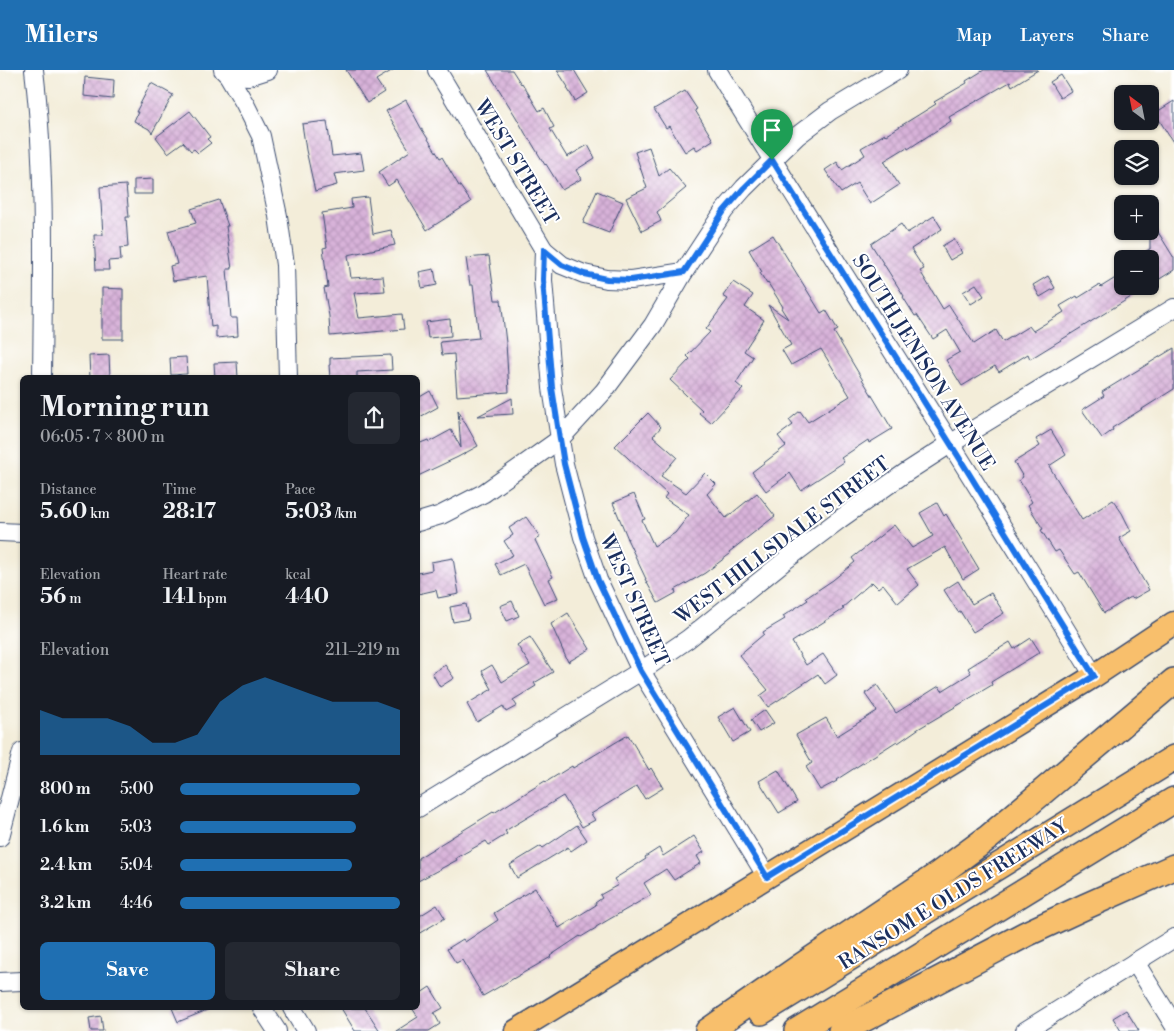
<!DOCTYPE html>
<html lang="en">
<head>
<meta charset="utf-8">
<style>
	:root { --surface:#171b24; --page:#242831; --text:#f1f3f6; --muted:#9ea1a6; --accent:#1f6fb2 }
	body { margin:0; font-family:"Libre Bodoni",serif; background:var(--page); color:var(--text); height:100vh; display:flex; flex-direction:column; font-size:19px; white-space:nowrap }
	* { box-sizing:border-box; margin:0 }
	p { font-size:16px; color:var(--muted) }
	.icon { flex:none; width:28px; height:28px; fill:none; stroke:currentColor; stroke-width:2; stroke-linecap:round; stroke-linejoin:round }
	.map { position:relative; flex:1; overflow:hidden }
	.sheet { position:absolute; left:20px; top:305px; width:400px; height:635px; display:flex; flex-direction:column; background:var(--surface); border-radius:8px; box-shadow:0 1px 4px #0004 }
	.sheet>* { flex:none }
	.needle { width:32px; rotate:328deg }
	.fabs { position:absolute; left:1114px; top:15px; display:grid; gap:10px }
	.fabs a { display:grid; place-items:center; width:45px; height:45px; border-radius:8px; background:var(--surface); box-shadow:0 1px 4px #0004; font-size:25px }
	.pin { position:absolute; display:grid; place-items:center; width:42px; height:42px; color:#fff; margin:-51px -21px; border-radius:50% 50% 50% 0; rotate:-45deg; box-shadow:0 0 5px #0007 }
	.pin .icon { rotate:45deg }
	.round { display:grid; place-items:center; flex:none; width:52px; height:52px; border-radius:8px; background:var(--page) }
	.headline { display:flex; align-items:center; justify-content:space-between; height:85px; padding:0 20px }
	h1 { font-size:28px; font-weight:800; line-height:38px }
	.metrics { display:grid; grid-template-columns:repeat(3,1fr); gap:8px; height:85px; padding:5px 20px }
	.metrics div { display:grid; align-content:center }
	.metrics b { font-size:21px; font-weight:800 }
	.metrics small { font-size:14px; font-weight:400 }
	.metrics p { font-size:14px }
	.chart { height:140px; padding:10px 20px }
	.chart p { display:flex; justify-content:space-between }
	.chart svg { width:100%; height:90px; margin-top:5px; fill:var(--accent); opacity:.7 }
	.cta { display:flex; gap:10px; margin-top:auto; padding:10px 20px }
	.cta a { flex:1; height:58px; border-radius:8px; background:var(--accent); color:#fff; font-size:20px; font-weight:800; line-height:58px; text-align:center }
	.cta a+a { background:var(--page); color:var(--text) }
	ul { padding:0 20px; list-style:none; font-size:16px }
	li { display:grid; grid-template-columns:80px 60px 1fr; align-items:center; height:38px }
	li i { height:12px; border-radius:6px; background:var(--accent) }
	header { display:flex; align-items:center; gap:30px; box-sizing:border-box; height:70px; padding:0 25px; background:var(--accent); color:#fff }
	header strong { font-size:24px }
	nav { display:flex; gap:28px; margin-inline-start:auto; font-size:18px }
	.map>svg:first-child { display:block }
	.building { fill:url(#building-cross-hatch) }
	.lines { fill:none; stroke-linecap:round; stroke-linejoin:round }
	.minor-casing { stroke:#3b4c70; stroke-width:20 }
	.major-casing { stroke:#3b4c70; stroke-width:25 }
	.highway-casing { stroke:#3b4c70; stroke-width:28 }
	.minor { stroke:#fff; stroke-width:18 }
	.major { stroke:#f8bf6c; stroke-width:22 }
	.highway { stroke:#f8bf6c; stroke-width:25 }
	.route-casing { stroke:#fff; stroke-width:10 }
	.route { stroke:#1a73e8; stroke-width:6 }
	.labels { text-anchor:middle; stroke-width:4; stroke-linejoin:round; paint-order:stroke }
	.street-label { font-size:20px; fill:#1b2f5e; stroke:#fff }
</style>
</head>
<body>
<header>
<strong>Milers</strong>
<nav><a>Map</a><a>Layers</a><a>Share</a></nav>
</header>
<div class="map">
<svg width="1174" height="961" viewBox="0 0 1174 961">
	<defs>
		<pattern id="building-cross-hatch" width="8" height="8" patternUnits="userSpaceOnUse" patternTransform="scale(1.25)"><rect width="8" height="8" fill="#d8b2d9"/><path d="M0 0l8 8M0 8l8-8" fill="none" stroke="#b999bd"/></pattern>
	</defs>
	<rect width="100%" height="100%" fill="#fff"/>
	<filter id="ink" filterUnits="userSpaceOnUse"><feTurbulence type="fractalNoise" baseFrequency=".02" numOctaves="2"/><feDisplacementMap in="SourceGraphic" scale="10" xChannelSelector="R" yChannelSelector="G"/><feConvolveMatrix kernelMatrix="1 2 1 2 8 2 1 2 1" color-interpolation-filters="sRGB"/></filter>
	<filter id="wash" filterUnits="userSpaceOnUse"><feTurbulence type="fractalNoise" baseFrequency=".0096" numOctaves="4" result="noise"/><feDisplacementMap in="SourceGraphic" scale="20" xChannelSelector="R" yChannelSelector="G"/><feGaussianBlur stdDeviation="1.12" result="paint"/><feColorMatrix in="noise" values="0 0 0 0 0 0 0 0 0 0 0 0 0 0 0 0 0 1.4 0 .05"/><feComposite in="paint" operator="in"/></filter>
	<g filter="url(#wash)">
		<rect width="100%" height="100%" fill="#f3edd9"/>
		<g id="blocks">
			<g class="building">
				<polygon points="346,0 393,0 376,10 384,22 367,33"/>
				<polygon points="487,0 512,0 521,14 522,13 539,41 544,38 554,57 550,59 567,87 588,75 595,88 576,100 581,109 562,120 546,94 545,95 530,70 529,70 516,47"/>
				<polygon points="557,0 574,0 588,23 575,31 567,18 568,17"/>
				<polygon points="984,0 1038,0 1012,16 1010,12 949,47 951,51 908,79 907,77 884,91 899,115 870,134 857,113 841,123 825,100 837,92 842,100 865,85 861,78 885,64 886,65 936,34 934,32 967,13 966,11"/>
				<polygon points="1061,5 1071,21 1060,28 1050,12"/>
				<polygon points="85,7 114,10 113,29 84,26"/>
				<polygon points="151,13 173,25 152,63 149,59 134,51 138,42 136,42"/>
				<polygon points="685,21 697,39 695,40 713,70 697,80 694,76 685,82 669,56 666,58 654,39"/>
				<polygon points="406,30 421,58 440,88 442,87 459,116 460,116 471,132 427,160 397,110 388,116 379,102 410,81 386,41"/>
				<polygon points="1174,31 1174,74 1155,43"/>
				<polygon points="190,41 210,67 207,69 211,73 198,83 194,79 191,81 183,72 168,83 156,67"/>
				<polygon points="327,51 332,86 361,83 364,100 334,104 337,115 315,121 306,80 302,54"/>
				<polygon points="649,77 659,106 669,98 686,118 657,142 661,151 642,161 626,128 647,118 635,82"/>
				<polygon points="153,109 153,124 134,124 134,110"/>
				<polygon points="126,115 129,147 126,147 128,177 120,178 121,190 108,191 109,200 96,200 94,165 103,165 100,117"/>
				<polygon points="597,121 623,132 609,163 583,153"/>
				<polygon points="368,127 373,164 391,160 395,175 348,185 351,208 383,206 385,221 354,223 359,248 402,244 404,259 330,266 329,246 324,218 328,217 323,178 327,177 322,143 352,138 351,129"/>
				<polygon points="219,130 228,156 226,156 232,199 227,199 231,248 237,248 238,266 216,268 216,256 211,257 207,206 173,211 170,196 177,194 168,161 196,153 191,139"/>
				<polygon points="934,146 942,159 911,179 924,199 920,201 943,239 949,235 974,274 996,260 1003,272 1029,256 1033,261 1064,242 1060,236 1077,226 1078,228 1099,215 1101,217 1122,204 1122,216 1149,216 1030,289 1028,284 999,302 995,296 962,316 946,290 960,282 947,260 933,269 917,245 915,246 903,227 904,226 871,174 901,154 907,163"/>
				<polygon points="1150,149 1174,188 1174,200 1150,215 1150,189 1146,181 1150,179"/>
				<polygon points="773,165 821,243 826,240 838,260 834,262 892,359 869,373 868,370 841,388 844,392 801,420 790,403 766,421 752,402 786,376 778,366 793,355 789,350 800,341 808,352 850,326 821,279 791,295 782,280 791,275 768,235 788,249 781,238 783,237 768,213 767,214 760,203 762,202 749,180"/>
				<polygon points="954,169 962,183 950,190 942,176"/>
				<polygon points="489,186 495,230 501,230 506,273 509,322 457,326 454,284 442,285 440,272 479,268 473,215 470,215 466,188"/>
				<polygon points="434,199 437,215 422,218 419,202"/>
				<polygon points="1048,206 1055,218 1040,227 1033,215"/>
				<polygon points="733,212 753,225 745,237 764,250 744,281 753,287 736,313 743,319 711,353 699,343 702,340 670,310 690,289 687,286 710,262 706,259 728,229 723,226"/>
				<polygon points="976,214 984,226 971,234 963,222"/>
				<polygon points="102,218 123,219 123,269 102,269"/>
				<polygon points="450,249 451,266 428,268 426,252"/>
				<polygon points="1174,278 1174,319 1112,358 1113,360 1102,368 1082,340 1104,326 1102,322"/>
				<polygon points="109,285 110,308 90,308 89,286"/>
				<polygon points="391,285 392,300 357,302 357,308 330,308 329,295 330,295 330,288"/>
				<polygon points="186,287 187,304 171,305 170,288"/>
				<polygon points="237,292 238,308 215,308 214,293"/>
				<polygon points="430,321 438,337 418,348 418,328"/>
				<polygon points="512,328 513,344 478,346"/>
				<polygon points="458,340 478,376 458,387 418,406 418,374 428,370 429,372 451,360 461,378"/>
				<polygon points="648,343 661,357 653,366 677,387 661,406 686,423 705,403 716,414 707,424 726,448 757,423 775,446 729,482 730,484 705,503 675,520 676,523 658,533 645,509 646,509 627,469 628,469 613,433 634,424 645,449 642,450 654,476 675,463 689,445 664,428 667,424 615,376"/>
				<polygon points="1051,360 1066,385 1049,396 1082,450 1113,430 1122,443 1131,461 1119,468 1149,520 1133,529 1131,527 1104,543 1079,502 1075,504 1059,480 1055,482 1041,460 1043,459 1028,435 1032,432 1019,410 1023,407 1014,392 1040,376 1036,369"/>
				<polygon points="937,433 944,446 946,444 979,499 963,509 945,477 907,499 919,515 898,533 883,514 878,518 872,512 842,538 844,539 792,572 806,595 823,584 837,605 825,614 818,604 768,637 760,626 768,620 739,585 764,564 763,562 785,549 783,546 808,530 806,528 833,510 855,492 852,488 894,455 912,478 933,466 920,443"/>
				<polygon points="526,447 540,467 535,470 553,507 549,509 558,528 544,534 524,494 501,505 495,494 513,485 504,471 513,465 509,458"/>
				<polygon points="453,488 459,524 438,528 436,520 418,524 418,503 432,500 431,492"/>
				<polygon points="958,511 972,534 991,523 1004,543 973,562 960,541 958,542 944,520"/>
				<polygon points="512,531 519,546 507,551 500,536"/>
				<polygon points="466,534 469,549 453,552 450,537"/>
				<polygon points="568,543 590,579 568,592 551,554"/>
				<polygon points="530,567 553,602 534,613 536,616 513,630 517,636 506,642 503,636 477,652 467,634 492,619 482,601 492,595 502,612 530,595 517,575"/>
				<polygon points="1031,568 1040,582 991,612 992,615 918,659 898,673 897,671 836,710 837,711 820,720 806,697 812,693 796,665 826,648 837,666 877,641 865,624 877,615 896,643 939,616 942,621 971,603 968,598 1010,572 1014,579"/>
				<polygon points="445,595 454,608 440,617 432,603"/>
				<polygon points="735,637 750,662 733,672 718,647"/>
				<polygon points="765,640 774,653 759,662 751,650"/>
				<polygon points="628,665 649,700 651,698 663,718 645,729 637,716 591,744 595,750 582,757 563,726 505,761 507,764 489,775 486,771 456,788 457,790 418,811 418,788 493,742 494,743 545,711 546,712 572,696 573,698"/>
				<polygon points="778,700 797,732 779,743 759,711"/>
				<polygon points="577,755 587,770 571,781 568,777 517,808 510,795 541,776 543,778"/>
				<polygon points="694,766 704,782 697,786 701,793 674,810 666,799 644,813 651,825 596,857 596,858 581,867 580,866 550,886 551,887 483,926 462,890 456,893 447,879 463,869 465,872 498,850 494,843 535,818 559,858 596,835 595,833 602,828 600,825 618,815 614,809 646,789 645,787 659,778 663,786"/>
				<polygon points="437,835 445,848 418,864 418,847"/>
				<polygon points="430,917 443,938 434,943 440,954 429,961 396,961 418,947 412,938 418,938 418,925"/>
				<polygon points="172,938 212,938 178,952"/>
				<polygon points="341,938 365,938 380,961 355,961"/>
				<polygon points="1126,940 1139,961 1121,961 1113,948"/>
				<polygon points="101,946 103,961 91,961 89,948"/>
			</g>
		</g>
	</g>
	<g filter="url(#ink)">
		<use href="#blocks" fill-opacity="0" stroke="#3b4c70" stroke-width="1"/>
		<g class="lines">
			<g class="minor-casing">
				<g id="minor">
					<path d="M34,0c12,102 9,205 8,308"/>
					<polyline points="223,0 228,5 245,34 261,66 278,146 285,195 288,308"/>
					<polyline points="437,0 544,180 543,210 552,318 560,369 564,394 583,467 598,510 641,601 767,807"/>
					<path d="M717,0c124,203 254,402 377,606"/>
					<polyline points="228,5 249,6 268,0"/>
					<polyline points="544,180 562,195 584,204 607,209 631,210 684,202"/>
					<polyline points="418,452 441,445 484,423 560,369 604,321 653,255 684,202 724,141 744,118 797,66 830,41 898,0"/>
					<polyline points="0,462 22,463"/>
					<polyline points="418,738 641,601 688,569 787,489 840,449 905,403 950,374 1174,238"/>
					<polyline points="0,767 22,682"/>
					<polyline points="1135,892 1174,955"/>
					<polyline points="0,912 22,911"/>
					<polyline points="262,938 277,961"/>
					<polyline points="292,938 306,961"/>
					<polyline points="1025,961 1174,868"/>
				</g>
			</g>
			<g class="major-casing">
				<polyline id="major" points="516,961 1094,606 1174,553"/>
			</g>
			<g class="highway-casing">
				<g id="highway">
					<polyline points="761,942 1174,688"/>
					<polyline points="708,961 800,897 936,806 989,767 1174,611"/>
					<polyline points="797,961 1174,730"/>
					<polyline points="841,961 1026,864 1084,837 1174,797"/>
				</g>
			</g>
			<use href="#minor" class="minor"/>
			<use href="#major" class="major"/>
			<use href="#highway" class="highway"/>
		</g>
	</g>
	<g class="lines" filter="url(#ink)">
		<g class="route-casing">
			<polygon id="route" points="772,90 960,389 1094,606 767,807 641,601 598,510 583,467 564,394 560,369 552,318 543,210 544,180 562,195 584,204 607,209 631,210 684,202 724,141 744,118"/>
		</g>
		<use href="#route" class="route"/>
	</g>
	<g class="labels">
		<g class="street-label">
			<text transform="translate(517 92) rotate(59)" y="7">WEST STREET</text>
			<text transform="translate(924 292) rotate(58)" y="7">SOUTH JENISON AVENUE</text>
			<text transform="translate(782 470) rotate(-37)" y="7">WEST HILLSDALE STREET</text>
			<text transform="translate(635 530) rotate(66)" y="7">WEST STREET</text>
			<text transform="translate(953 824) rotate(-32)" y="7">RANSOM E OLDS FREEWAY</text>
		</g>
	</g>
</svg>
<div class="fabs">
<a><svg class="needle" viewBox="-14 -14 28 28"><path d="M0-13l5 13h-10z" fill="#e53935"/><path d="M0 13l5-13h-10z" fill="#9ea1a6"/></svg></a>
<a><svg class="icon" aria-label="layers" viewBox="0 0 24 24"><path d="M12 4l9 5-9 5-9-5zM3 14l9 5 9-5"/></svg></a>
<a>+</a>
<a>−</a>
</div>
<div class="pin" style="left:772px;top:90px;background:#1e9e55"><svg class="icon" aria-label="arrive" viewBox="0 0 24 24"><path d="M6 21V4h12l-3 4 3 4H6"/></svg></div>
<section class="sheet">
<div class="headline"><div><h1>Morning run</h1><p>06:05 · 7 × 800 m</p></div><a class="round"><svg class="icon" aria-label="share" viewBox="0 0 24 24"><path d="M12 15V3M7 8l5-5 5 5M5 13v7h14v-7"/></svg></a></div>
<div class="metrics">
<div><p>Distance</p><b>5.60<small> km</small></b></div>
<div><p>Time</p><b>28:17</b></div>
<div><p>Pace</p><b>5:03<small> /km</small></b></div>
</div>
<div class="metrics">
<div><p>Elevation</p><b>56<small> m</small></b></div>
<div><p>Heart rate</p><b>141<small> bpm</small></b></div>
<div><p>kcal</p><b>440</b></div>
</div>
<div class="chart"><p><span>Elevation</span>211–219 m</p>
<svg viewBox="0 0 160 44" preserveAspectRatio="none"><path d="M0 44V22L10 26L20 26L30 26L40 30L50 38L60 38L70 34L80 18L90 10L100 6L110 10L120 14L130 18L140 18L150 18L160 22V44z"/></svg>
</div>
<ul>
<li><b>800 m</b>5:00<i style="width:82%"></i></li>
<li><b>1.6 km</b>5:03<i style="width:80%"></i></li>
<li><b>2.4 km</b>5:04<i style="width:78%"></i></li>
<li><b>3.2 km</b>4:46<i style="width:100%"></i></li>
</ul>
<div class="cta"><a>Save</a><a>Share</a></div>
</section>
</div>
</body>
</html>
